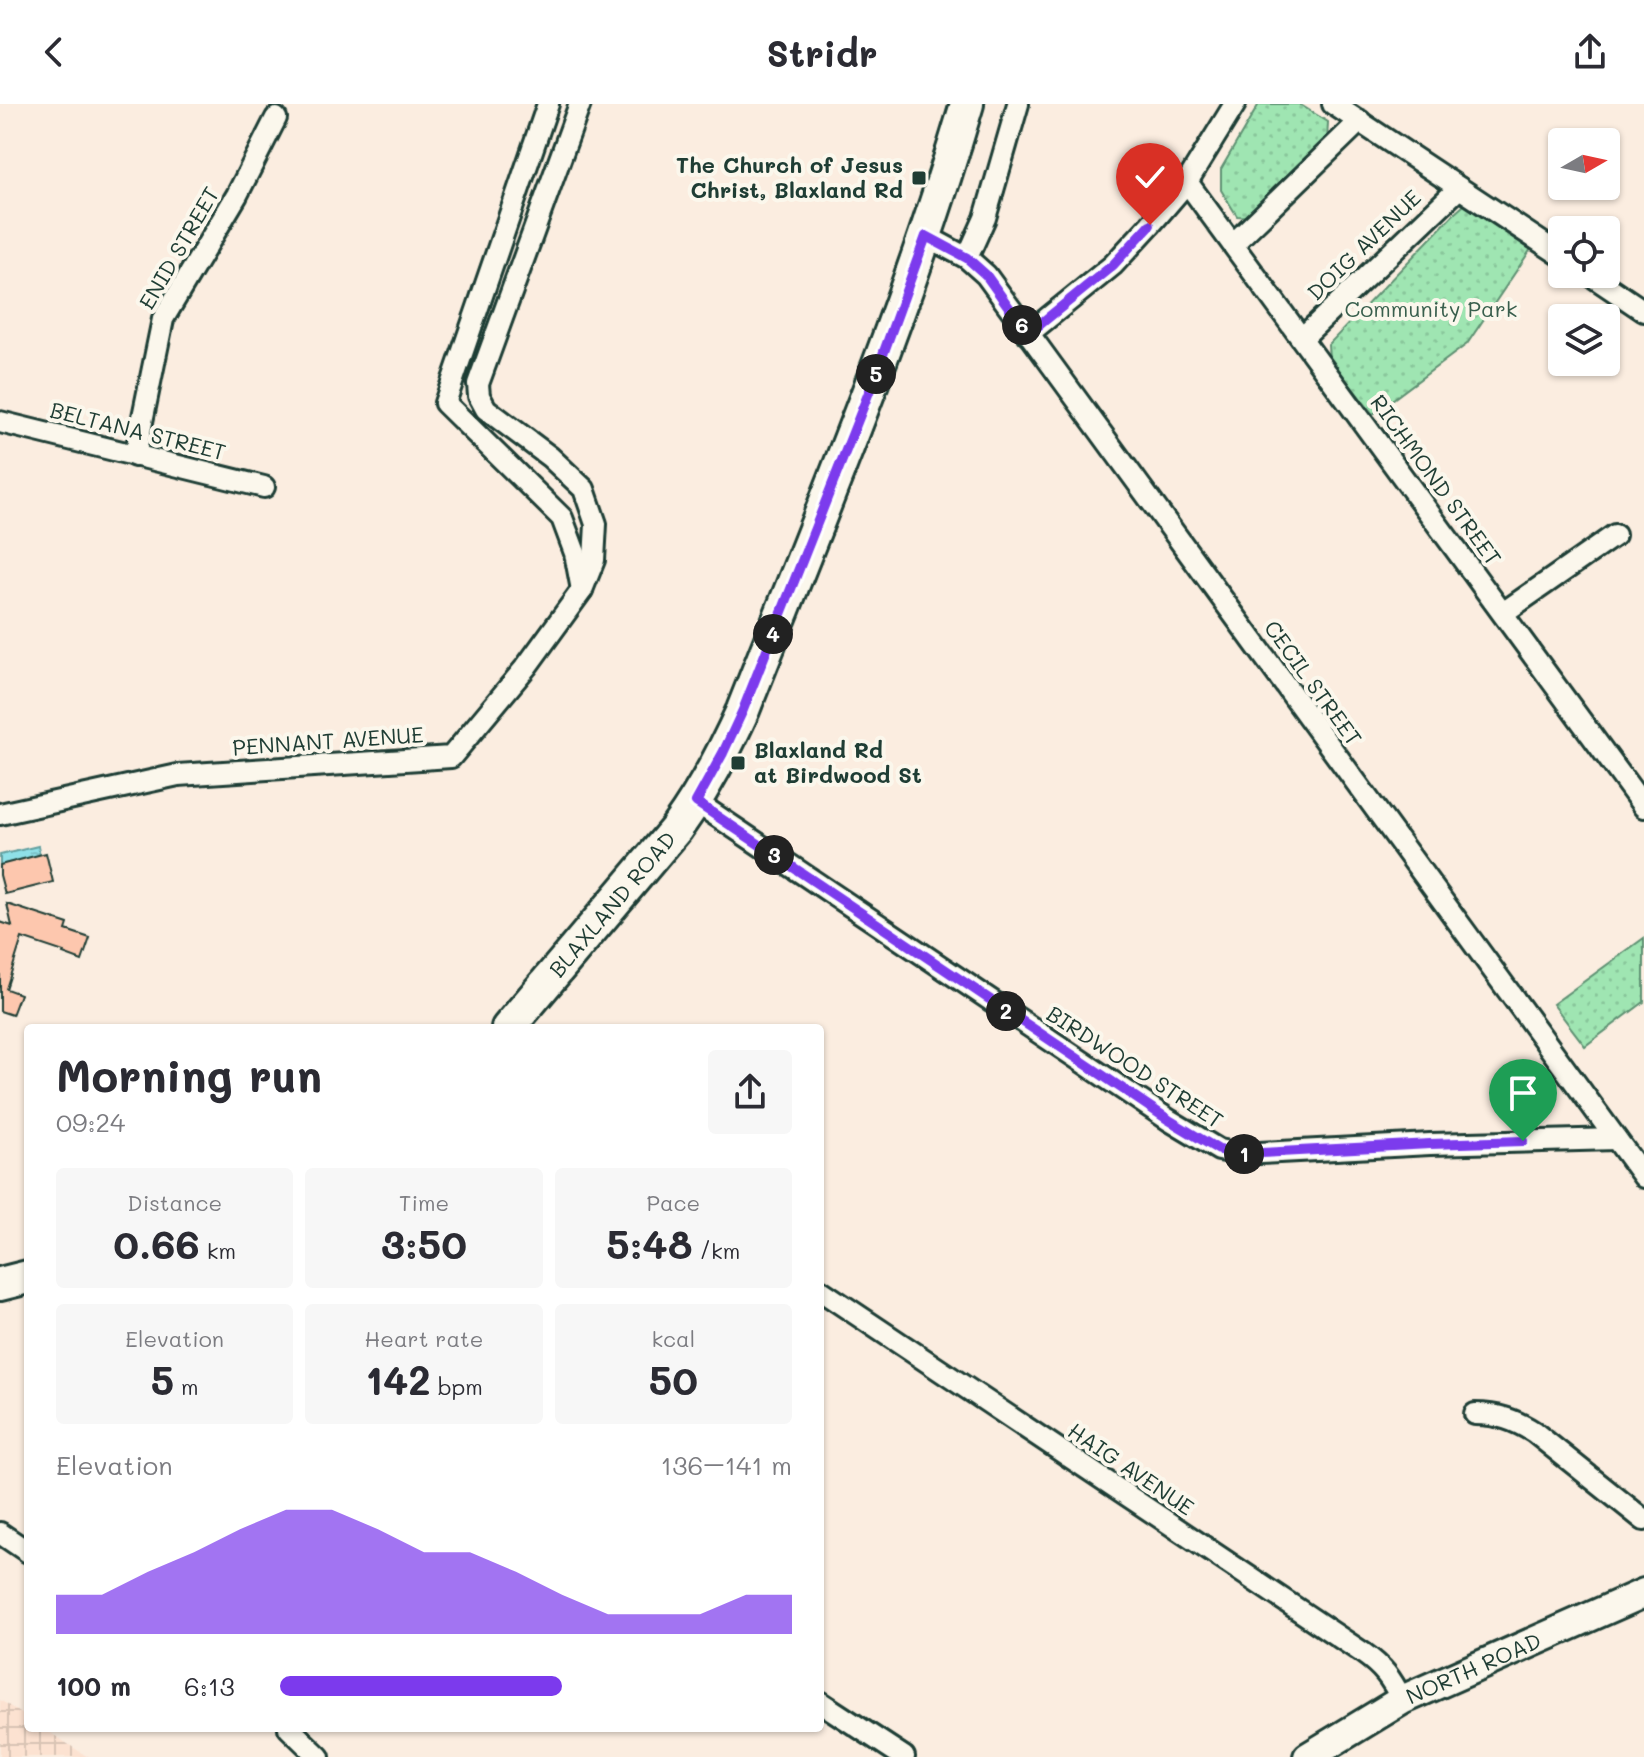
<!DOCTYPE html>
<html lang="en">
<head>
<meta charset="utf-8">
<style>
	:root { --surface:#fff; --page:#f7f7f7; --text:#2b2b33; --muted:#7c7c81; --accent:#7c3aed }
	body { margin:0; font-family:Mali,sans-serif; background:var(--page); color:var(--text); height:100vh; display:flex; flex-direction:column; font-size:30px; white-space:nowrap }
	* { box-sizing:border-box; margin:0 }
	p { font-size:26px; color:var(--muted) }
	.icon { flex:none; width:44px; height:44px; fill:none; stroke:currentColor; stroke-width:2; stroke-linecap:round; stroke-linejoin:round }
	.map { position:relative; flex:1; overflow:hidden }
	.details { position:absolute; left:24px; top:920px; width:800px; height:708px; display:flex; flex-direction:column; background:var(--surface); border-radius:8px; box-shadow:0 2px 6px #0004 }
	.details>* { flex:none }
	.needle { width:52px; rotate:81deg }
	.buttons { position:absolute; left:1548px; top:24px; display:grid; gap:16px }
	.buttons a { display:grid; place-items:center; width:72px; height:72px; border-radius:8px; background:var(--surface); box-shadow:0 2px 6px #0004; font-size:40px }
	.pin { position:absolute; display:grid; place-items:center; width:68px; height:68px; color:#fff; margin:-82px -34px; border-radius:50% 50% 50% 0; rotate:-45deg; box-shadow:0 0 8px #0007 }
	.pin .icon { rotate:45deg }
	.km { position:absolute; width:40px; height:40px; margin:-20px; border-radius:50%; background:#222; color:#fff; font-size:22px; line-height:40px; text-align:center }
	.round { display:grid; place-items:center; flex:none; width:84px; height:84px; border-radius:8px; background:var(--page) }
	.head { display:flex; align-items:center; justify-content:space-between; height:136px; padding:0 32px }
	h1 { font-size:44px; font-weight:800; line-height:60px }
	.metrics { display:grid; grid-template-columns:repeat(3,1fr); gap:12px; height:136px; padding:8px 32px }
	.metrics div { display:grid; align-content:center; border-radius:8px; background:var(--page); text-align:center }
	.metrics b { font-size:40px; font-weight:800 }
	.metrics small { font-size:22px; font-weight:400 }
	.metrics p { font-size:22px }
	.chart { height:224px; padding:16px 32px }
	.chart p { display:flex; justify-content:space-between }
	.chart svg { width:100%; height:144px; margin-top:8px; fill:var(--accent); opacity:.7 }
	ul { padding:0 32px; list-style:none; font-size:26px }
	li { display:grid; grid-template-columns:128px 96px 1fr; align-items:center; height:60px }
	li i { height:20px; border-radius:10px; background:var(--accent) }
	header { display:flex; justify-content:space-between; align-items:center; height:104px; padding:0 32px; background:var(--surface); font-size:36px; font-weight:800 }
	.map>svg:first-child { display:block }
	.industrial { fill:url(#industrial-grid) }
	.park { fill:url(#park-dots); stroke:#5f9173; stroke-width:2 }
	.water { fill:url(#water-ripples); stroke:#629f9f; stroke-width:2 }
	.building { fill:#fdc7ae; stroke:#1f3d34; stroke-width:2 }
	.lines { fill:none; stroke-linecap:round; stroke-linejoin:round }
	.street-casing { stroke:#1f3d34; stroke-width:26 }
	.secondary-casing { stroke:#1f3d34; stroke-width:34 }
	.primary-casing { stroke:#1f3d34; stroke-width:38 }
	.street { stroke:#fbf7ec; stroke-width:20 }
	.secondary { stroke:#fbf7ec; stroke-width:28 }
	.primary { stroke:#fbf7ec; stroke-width:32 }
	.route-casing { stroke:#fff; stroke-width:16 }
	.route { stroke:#7c3aed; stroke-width:10 }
	.poi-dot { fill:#1f3d34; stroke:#fbf7ec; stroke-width:3 }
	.labels { text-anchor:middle; stroke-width:8; stroke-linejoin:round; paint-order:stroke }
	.poi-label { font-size:22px; font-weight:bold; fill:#1f3d34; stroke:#fbf7ec; text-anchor:end }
	.street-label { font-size:22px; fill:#1f3d34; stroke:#fbf7ec }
	.park-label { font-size:22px; fill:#395f4d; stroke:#fbf7ec }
</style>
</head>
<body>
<header><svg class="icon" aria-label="back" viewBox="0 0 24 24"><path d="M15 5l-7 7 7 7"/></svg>Stridr<svg class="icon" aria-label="share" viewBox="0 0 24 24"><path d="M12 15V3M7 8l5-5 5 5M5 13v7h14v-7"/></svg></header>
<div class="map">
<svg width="1644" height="1653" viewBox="0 0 1644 1653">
	<defs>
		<pattern id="industrial-grid" width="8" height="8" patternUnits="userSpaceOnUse" patternTransform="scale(2)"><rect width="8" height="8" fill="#fce2d1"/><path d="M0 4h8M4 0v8" fill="none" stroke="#d8c3b4"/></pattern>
		<pattern id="park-dots" width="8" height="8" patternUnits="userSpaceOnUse" patternTransform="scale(2)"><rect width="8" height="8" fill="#9fe5b2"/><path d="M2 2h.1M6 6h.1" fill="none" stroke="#88c59a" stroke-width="1.8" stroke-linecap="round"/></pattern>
		<pattern id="water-ripples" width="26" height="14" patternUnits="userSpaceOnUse" patternTransform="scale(2)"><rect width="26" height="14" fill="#8fe0e7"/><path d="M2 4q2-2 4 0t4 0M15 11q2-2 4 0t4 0" fill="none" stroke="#7bc1c7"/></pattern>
	</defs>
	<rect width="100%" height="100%" fill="#fbede0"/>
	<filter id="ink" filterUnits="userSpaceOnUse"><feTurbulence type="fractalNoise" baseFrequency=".0125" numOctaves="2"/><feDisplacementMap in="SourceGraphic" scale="16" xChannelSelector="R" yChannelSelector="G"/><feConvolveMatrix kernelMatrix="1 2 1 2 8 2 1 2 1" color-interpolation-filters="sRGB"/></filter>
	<g filter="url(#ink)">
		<polygon class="industrial" points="0,1596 28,1614 28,1624 43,1624 88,1653 0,1653"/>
		<g class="park">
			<polygon points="1259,0 1299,0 1328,18 1327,37 1255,113 1237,112 1221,86 1221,65"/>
			<polygon points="1464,101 1473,103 1533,142 1467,240 1373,310 1329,254 1328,241 1454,110"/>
			<polygon points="1644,834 1644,898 1585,942 1553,900"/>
		</g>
		<polygon class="water" points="38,742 40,751 0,761 0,751"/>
		<g class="building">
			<polygon points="46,749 53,778 5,790 0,771 0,761"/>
			<polygon points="7,800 68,820 66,826 90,834 82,857 63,850 64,848 22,834 6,885 20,890 12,911 0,907 0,818 12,822"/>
		</g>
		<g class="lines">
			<g class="street-casing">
				<g id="street">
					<polyline points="548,0 445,299 562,414 575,449 582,486"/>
					<polyline points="1333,0 1562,152"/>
					<polyline points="1187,78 1644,703"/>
					<polyline points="926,132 967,154 986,171 1644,1073"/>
					<polyline points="1233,140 1360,17"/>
					<polyline points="967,154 985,114 1018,0"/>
					<polyline points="1589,170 1644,207"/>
					<polyline points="1028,230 1113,161 1150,121 1187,78 1235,0"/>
					<polyline points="1302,234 1459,84"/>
					<polyline points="0,318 264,383"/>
					<polyline points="135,352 163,215 237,91 276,14"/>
					<polyline points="1503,509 1615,431"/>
					<polyline points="696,698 1169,1016 1219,1046 1241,1050 1430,1040 1616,1035"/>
					<polyline points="0,710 178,671 451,653 526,563 582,486 594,456 596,420 584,385 550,353 486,305 479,292 478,280 580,0"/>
					<path d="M820,1186l543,363c20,14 28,25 39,47"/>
					<path d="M1475,1310c23,0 40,6 59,18l110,88"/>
					<polyline points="0,1429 28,1448"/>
					<polyline points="820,1598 904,1653"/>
					<polyline points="289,1624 319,1653"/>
				</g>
			</g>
			<g class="secondary-casing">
				<g id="secondary">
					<path id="s1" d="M1308,1653l94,-57 242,-107"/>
				</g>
			</g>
			<g class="primary-casing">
				<g id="primary">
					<path id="s2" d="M508,924l168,-199c27,-37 48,-77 67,-119 79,-200 163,-399 224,-606"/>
					<polyline points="0,1180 28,1173"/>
				</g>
			</g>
			<use href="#street" class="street"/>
			<use href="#secondary" class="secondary"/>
			<use href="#primary" class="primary"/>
		</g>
	</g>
	<g class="lines" filter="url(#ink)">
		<g class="route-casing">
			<polyline id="route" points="1150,121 1113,161 1028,230 986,171 967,154 926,132 873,278 743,606 723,649 696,698 1169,1016 1219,1046 1241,1050 1430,1040 1523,1037"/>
		</g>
		<use href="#route" class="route"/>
	</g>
	<g class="poi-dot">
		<rect x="911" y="66" width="16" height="16" rx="4"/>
		<rect x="730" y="651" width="16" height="16" rx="4"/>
	</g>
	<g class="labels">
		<g class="poi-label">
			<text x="903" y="69">The Church of Jesus<tspan x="903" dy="25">Christ, Blaxland Rd</tspan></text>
			<text x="754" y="654" text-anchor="start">Blaxland Rd<tspan x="754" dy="25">at Birdwood St</tspan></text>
		</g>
		<g class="street-label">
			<text transform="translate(1364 141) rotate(-44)" y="8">DOIG AVENUE</text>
			<text transform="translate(179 144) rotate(-60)" y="8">ENID STREET</text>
			<text transform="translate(138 327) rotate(14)" y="8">BELTANA STREET</text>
			<text transform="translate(1436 376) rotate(54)" y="8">RICHMOND STREET</text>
			<text transform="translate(1313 579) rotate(54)" y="8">CECIL STREET</text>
			<text transform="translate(328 637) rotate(-4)" y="8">PENNANT AVENUE</text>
			<text dy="8" stroke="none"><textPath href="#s2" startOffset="162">BLAXLAND ROAD</textPath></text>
			<text transform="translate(1135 963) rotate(33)" y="8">BIRDWOOD STREET</text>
			<text transform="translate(1131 1365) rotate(34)" y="8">HAIG AVENUE</text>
			<text dy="8" stroke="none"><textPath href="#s1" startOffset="188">NORTH ROAD</textPath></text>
		</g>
		<g class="park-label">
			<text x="1431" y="213">Community Park</text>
		</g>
	</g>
</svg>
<div class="buttons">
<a><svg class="needle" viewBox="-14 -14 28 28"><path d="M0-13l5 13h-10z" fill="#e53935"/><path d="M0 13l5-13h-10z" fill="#7c7c81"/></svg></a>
<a><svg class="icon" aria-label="locate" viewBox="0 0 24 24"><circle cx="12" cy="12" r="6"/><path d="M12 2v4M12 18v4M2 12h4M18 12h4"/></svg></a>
<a><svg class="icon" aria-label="layers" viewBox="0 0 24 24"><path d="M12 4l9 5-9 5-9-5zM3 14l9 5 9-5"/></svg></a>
</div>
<div class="pin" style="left:1523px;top:1037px;background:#1e9e55"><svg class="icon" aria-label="arrive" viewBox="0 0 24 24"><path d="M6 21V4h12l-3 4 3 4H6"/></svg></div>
<div class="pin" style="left:1150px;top:121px;background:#d93025"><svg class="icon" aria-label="check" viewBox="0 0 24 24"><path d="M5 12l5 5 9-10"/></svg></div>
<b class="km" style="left:1244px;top:1050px">1</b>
<b class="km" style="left:1006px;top:907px">2</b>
<b class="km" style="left:774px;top:751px">3</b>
<b class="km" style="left:773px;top:530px">4</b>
<b class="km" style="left:876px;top:270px">5</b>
<b class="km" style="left:1022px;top:221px">6</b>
<section class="details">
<div class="head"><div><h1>Morning run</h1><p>09:24</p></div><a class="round"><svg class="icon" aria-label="share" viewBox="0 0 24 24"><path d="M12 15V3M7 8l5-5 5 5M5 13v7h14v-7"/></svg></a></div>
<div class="metrics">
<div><p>Distance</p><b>0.66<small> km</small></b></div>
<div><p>Time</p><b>3:50</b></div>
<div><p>Pace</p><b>5:48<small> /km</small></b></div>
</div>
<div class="metrics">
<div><p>Elevation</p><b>5<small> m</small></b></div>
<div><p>Heart rate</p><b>142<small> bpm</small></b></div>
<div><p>kcal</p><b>50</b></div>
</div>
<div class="chart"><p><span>Elevation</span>136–141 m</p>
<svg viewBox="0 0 160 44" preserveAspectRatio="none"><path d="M0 44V32L10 32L20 25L30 19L40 12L50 6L60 6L70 12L80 19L90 19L100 25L110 32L120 38L130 38L140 38L150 32L160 32V44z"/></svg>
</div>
<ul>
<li><b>100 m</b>6:13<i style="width:55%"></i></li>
</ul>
</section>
</div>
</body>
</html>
